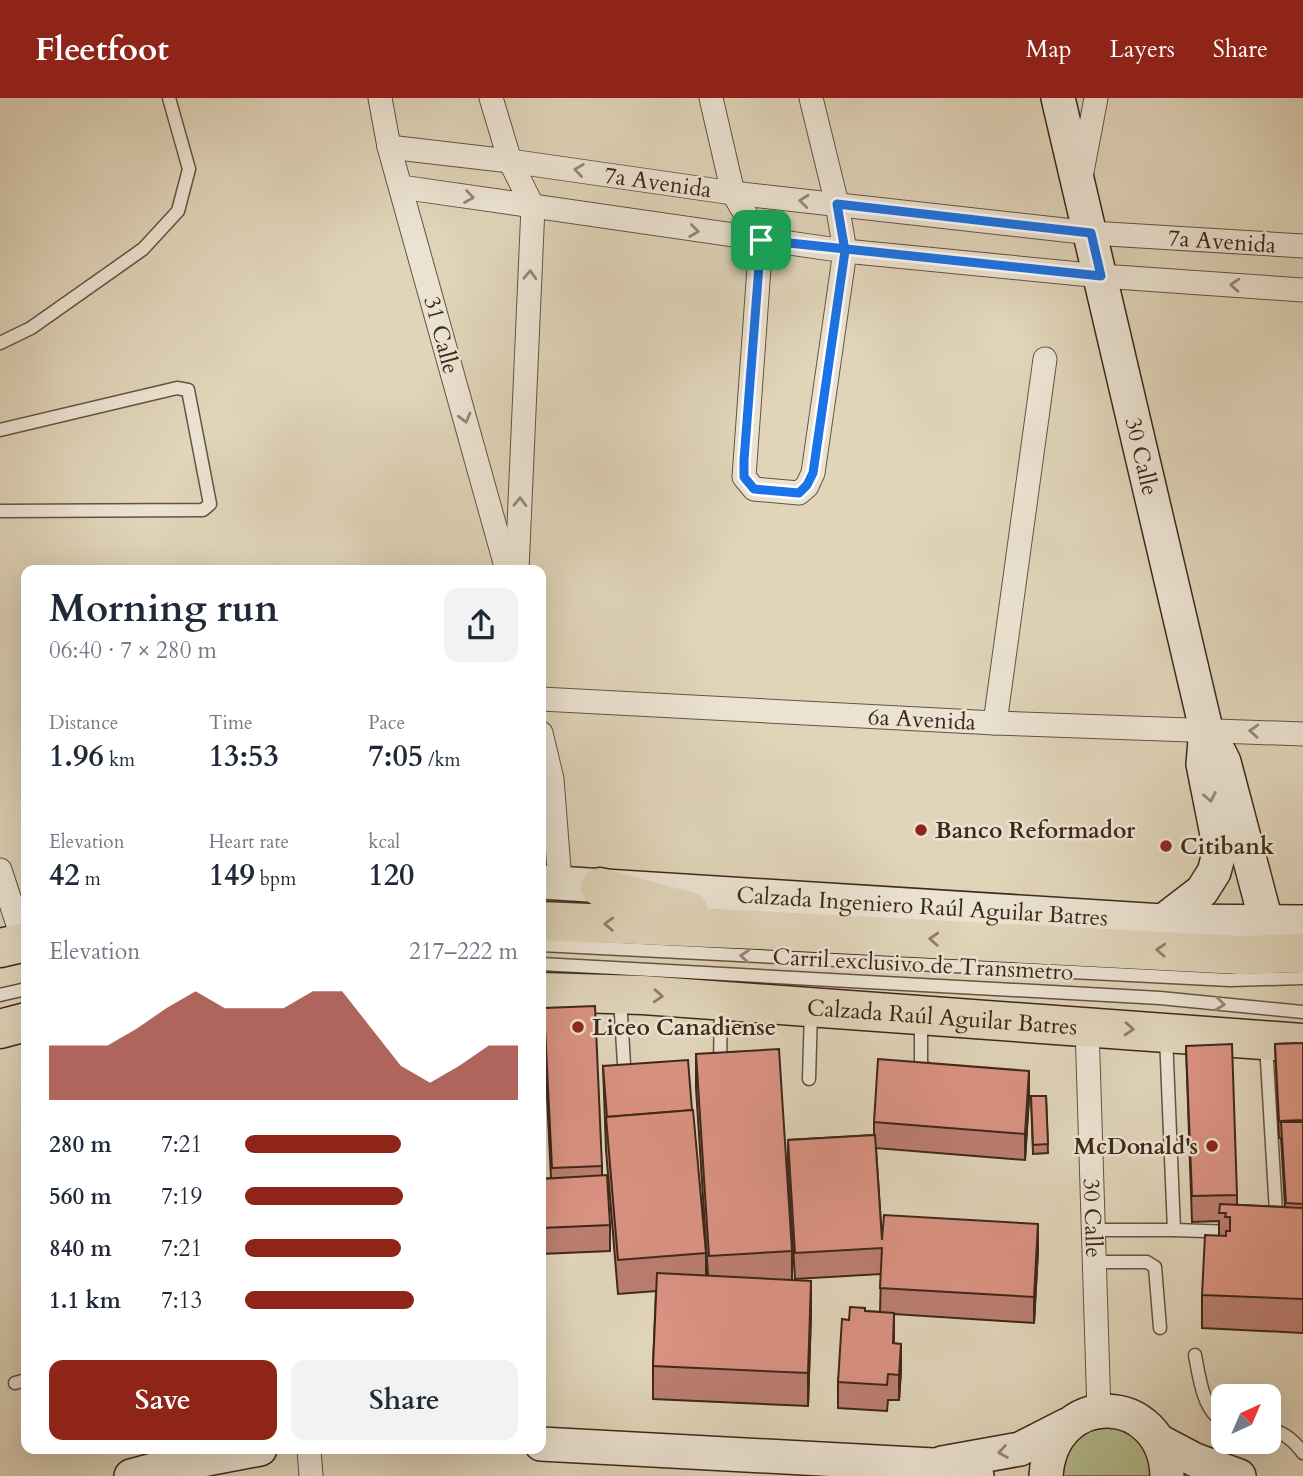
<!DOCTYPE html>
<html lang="en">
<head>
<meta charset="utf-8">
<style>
	:root { --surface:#fff; --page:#f2f2f3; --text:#1f2937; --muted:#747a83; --accent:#8f2418 }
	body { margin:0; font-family:Cardo,serif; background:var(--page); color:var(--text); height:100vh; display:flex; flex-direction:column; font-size:26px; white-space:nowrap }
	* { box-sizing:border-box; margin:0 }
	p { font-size:23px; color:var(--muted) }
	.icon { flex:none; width:38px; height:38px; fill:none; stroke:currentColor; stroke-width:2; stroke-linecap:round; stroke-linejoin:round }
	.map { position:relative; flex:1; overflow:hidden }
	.details { position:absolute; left:21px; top:467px; width:525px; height:889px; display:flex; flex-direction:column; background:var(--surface); border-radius:14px; box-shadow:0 7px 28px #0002 }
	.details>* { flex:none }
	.needle { width:46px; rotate:44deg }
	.controls { position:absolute; left:1211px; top:1286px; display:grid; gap:14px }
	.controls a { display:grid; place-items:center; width:70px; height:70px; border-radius:14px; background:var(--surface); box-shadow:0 7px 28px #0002; font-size:35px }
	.pin { position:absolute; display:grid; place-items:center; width:60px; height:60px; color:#fff; margin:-30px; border-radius:14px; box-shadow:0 4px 10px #0006 }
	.round { display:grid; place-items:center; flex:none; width:74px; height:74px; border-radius:14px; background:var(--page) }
	.head { display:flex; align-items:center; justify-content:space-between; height:119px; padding:0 28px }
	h1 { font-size:38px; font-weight:600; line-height:52px }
	.stats { display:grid; grid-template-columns:repeat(3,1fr); gap:10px; height:119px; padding:7px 28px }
	.stats div { display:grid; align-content:center }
	.stats b { font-size:30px; font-weight:600 }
	.stats small { font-size:19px; font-weight:400 }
	.stats p { font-size:19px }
	.chart { height:196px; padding:14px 28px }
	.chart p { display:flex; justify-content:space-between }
	.chart svg { width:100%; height:126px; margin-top:7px; fill:var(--accent); opacity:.7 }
	.cta { display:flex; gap:14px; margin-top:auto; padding:14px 28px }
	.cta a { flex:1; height:80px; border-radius:14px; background:var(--accent); color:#fff; font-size:28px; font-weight:600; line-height:80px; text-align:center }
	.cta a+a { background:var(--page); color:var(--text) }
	ul { padding:0 28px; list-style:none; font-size:23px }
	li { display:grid; grid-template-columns:112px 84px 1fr; align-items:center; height:52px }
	li i { height:18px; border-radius:9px; background:var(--accent) }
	header { display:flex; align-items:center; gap:42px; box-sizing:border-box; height:98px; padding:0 35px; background:var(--accent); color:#fff }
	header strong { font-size:33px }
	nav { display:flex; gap:38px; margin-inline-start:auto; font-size:24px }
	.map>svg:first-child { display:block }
	.green { fill:#b3bd8f; stroke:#797254; stroke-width:2 }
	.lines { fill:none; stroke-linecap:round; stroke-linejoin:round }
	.lane-casing { stroke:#675241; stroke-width:15 }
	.street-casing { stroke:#675241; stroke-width:25 }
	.secondary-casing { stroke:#3f2719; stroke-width:36 }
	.highway-casing { stroke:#3f2719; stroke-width:41 }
	.lane { stroke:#ebe3d2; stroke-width:12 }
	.street { stroke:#ebe3d2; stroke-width:23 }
	.secondary { stroke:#ebe3d2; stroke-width:33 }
	.highway { stroke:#e0d4b9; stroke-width:38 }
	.wall { fill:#bb7e70; stroke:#3f2719; stroke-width:2 }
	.shaded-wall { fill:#99665b; stroke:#3f2719; stroke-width:2 }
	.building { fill:#da9282; stroke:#3f2719; stroke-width:2 }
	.oneway { stroke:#958576 }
	.oneway2 { stroke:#907e69 }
	.route-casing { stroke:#fff; stroke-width:14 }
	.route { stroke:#1a73e8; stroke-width:9 }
	.poi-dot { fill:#8f2418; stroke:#ebe3d2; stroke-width:2.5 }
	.labels { text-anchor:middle; stroke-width:5; stroke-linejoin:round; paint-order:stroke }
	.street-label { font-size:23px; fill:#3f2719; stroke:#ebe3d2 }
	.poi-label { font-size:23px; font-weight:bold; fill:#3f2719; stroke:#ebe3d2; text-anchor:start }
</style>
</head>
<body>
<header>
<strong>Fleetfoot</strong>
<nav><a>Map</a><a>Layers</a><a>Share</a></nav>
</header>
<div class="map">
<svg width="1303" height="1378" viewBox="0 0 1303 1378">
	<rect width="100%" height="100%" fill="#e0d4b9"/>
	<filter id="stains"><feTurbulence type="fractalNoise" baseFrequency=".00286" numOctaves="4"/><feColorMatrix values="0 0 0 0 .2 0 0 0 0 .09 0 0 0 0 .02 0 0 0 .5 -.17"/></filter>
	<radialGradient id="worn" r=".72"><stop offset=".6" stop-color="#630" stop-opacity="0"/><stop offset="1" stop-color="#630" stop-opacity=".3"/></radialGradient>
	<polygon class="green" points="1092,1324 1137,1332 1158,1378 1054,1378 1058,1353"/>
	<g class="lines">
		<g class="lane-casing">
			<g id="lane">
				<polyline points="0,245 31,230 143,151 178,113 189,71 169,0"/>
				<polyline points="0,332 177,290 188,292 210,406 203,412 0,413"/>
				<polyline points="541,847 1230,882 1303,880"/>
				<polyline points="541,866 1160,900 1303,914"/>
				<polyline points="0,897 26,891"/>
				<polyline points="620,900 625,983"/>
				<polyline points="921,920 921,966 930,975"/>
				<polyline points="1166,938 1174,1132 1234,1134"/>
				<polyline points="1266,946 1276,1114 1274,1124"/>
				<polyline points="720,968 721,906"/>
				<polyline points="809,981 811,912"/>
				<polyline points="1094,1132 1174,1132"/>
				<polyline points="1095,1164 1147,1164 1155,1169 1160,1230"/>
				<path d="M1195,1257c4,21 8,56 28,66"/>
				<polyline points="15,1285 26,1282"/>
				<path d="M1269,1332c14,1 26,12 34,23"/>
			</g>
		</g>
		<g class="street-casing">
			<g id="street">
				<polyline points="380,0 389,49 507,472"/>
				<polyline points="491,0 510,63 533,109 517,472"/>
				<polyline points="711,0 733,95 761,142 744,379 754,391 799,395 807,388 813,375 845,153 837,106 811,0"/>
				<polyline points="389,49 510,63 733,95 1091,135 1303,148"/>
				<polyline points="1081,79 1096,0"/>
				<polyline points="401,89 845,153 1101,178 1303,192"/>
				<polyline points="541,601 995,625 1303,636"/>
				<polyline points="995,625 1045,261"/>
				<polyline points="541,635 552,681 560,784"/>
				<polyline points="0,772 24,845"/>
				<path id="s1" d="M1087,928l12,386"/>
				<polyline points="309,1351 311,1378"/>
			</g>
		</g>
		<g class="secondary-casing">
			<g id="secondary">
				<path id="s2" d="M1058,0l148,631 -3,35 17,86 -6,22 -12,19 -39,30"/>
				<polyline points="1219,654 1224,664 1266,823"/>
				<path id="s3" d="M541,784l622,39 140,1"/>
				<polyline points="1159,1343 1195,1362 1239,1378"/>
				<polyline points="541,1346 933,1367 977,1378"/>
				<polyline points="942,1365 1020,1351 1065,1328"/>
				<polyline points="131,1378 165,1369 260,1351"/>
				<path d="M1046,1378c6,-89 119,-84 121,0"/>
			</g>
		</g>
		<g class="highway-casing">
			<g id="highway">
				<polyline points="600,789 689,813"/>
				<polyline points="541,823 759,832 1240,857 1303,855"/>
				<polyline points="0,850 26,844"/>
				<path id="s4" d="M541,894l102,3 660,48"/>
				<polyline points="0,931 26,924"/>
			</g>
		</g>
		<use href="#lane" class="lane"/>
		<use href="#street" class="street"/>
		<use href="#secondary" class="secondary"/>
		<use href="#highway" class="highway"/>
	</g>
	<g class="wall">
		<polygon points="25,668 26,668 26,720 25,694"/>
		<polygon points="544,910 602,1068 602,1078 610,1127 610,1153 541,1156 541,1081 551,1080 544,936"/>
		<polygon points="1303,945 1303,1235 1202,1230 1202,1197 1219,1138 1219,1123 1192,1124 1186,948 1237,1097 1237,1107 1285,1109 1281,1040 1279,1040 1275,946"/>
		<polygon points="696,956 792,1153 792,1182 811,1216 808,1308 653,1301 653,1268 656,1193 618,1196 606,1052 603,968 692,1012 706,1155 706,1178 708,1178 696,990"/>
		<polygon points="1031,998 1046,998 1048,1055 1033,1056"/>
		<polygon points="1029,999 1025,1062 876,1050 882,1142 1038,1152 1034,1225 894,1216 894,1245 901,1272 899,1302 888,1302 887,1313 838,1310 838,1284 849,1222 865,1213 880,1214 881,1176 795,1181 788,1068 788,1042 874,1037 874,1024"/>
	</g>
	<g class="shaded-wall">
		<polygon points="1029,973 1029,999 1025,1062 1025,1036"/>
		<polygon points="1038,1126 1038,1152 1034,1225 1034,1199"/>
		<polygon points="811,1183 811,1216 808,1308 808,1275"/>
		<polygon points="901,1246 901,1272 899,1302 899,1277"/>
	</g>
	<g class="building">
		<polygon points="25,668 26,668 26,694"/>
		<polygon points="595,908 602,1068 552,1070 544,910"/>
		<polygon points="1303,945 1303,1022 1279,1023 1275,946"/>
		<polygon points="1232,946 1237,1097 1192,1098 1186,948"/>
		<polygon points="779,951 792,1153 709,1158 696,956"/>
		<polygon points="878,961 1029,973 1025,1036 874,1024"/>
		<polygon points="688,962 692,1012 607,1019 603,968"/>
		<polygon points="1031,998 1046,998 1048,1046 1033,1047"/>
		<polygon points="693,1012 706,1155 618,1162 606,1019"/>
		<polygon points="1281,1024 1303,1024 1303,1106 1286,1105"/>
		<polygon points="875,1037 882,1142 884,1117 1038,1126 1034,1199 880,1190 882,1150 795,1155 788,1042"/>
		<polygon points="607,1077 610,1127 541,1130 541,1081"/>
		<polygon points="1220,1106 1303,1110 1303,1201 1202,1197 1205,1137 1226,1138 1226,1133 1230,1133 1230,1119 1225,1119 1226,1115 1219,1115"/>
		<polygon points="657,1175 811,1183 808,1275 653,1268"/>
		<polygon points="850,1209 865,1210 865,1213 894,1215 893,1245 901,1246 899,1277 888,1276 887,1287 838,1284 842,1221 849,1222"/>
	</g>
	<defs><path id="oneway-chevron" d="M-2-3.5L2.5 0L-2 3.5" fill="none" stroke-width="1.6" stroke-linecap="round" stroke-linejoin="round" transform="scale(1.75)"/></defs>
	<g class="oneway">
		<use href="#oneway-chevron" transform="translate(579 72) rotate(-172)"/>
		<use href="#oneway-chevron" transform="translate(469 99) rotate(9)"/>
		<use href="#oneway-chevron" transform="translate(804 103) rotate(-174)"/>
		<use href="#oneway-chevron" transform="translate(694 133) rotate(8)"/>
		<use href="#oneway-chevron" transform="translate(530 177) rotate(-88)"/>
		<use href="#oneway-chevron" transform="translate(1235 187) rotate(-176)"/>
		<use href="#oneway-chevron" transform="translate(465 320) rotate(75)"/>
		<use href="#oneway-chevron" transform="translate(520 404) rotate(-88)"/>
		<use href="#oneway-chevron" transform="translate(1254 633) rotate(-177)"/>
		<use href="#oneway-chevron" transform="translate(1210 699) rotate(79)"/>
		<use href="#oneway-chevron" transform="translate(745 858) rotate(-177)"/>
		<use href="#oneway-chevron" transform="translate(1220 906) rotate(6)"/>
		<use href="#oneway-chevron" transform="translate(1003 1354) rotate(170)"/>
	</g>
	<g class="oneway2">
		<use href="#oneway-chevron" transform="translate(609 826) rotate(-178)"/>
		<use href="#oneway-chevron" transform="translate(934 841) rotate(-177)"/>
		<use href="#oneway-chevron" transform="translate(1161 852) rotate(-177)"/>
		<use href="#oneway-chevron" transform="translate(658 898) rotate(4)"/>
		<use href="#oneway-chevron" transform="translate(1129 931) rotate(4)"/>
	</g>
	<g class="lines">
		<g class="route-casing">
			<polyline id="route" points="761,142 1101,178 1091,135 837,106 845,153 813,375 807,387 799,395 754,391 744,379 744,362 761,142"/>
		</g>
		<use href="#route" class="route"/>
	</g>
	<g class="poi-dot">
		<circle cx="921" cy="732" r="7"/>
		<circle cx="1166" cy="748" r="7"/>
		<circle cx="578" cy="929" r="7"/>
		<circle cx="1212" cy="1048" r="7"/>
	</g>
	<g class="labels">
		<g class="street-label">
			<text transform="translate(658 84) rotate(8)" y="8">7a Avenida</text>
			<text transform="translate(1222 143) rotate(4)" y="8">7a Avenida</text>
			<text transform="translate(442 237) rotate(75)" y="8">31 Calle</text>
			<text dy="8" stroke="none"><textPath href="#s2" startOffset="368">30 Calle</textPath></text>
			<text transform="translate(922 621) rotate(3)" y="8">6a Avenida</text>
			<text dy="8" stroke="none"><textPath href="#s3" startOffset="382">Calzada Ingeniero Raúl Aguilar Batres</textPath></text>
			<text transform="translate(923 866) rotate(3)" y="8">Carril exclusivo de Transmetro</text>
			<text dy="8" stroke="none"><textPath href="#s4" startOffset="402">Calzada Raúl Aguilar Batres</textPath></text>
			<text dy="8" stroke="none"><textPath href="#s1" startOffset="192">30 Calle</textPath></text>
		</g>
		<g class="poi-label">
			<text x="935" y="740">Banco Reformador</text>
			<text x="1180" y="756">Citibank</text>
			<text x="592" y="937">Liceo Canadiense</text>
			<text x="1198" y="1056" text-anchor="end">McDonald's</text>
		</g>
	</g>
	<rect width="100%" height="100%" filter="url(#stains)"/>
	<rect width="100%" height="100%" fill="url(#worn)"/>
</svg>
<div class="controls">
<a><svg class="needle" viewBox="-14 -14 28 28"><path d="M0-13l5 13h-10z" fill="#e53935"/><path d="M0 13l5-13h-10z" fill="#747a83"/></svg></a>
</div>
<div class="pin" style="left:761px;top:142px;background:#1e9e55"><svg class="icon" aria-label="arrive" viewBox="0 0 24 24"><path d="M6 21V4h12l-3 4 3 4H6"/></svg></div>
<section class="details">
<div class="head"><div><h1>Morning run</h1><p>06:40 · 7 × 280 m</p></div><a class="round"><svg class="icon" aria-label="share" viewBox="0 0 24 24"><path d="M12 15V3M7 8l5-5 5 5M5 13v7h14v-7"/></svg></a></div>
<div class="stats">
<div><p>Distance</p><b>1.96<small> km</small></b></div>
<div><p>Time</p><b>13:53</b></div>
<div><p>Pace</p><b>7:05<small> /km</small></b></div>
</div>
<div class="stats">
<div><p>Elevation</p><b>42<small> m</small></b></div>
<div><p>Heart rate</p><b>149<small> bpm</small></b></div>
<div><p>kcal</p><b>120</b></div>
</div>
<div class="chart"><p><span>Elevation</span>217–222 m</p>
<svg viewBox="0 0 160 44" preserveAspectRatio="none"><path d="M0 44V25L10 25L20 25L30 19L40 12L50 6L60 12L70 12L80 12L90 6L100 6L110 19L120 32L130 38L140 32L150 25L160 25V44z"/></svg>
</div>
<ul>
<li><b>280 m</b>7:21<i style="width:57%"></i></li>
<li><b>560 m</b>7:19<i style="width:58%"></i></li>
<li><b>840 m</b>7:21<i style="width:57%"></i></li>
<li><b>1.1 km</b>7:13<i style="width:62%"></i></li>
</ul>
<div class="cta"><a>Save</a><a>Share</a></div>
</section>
</div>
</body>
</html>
